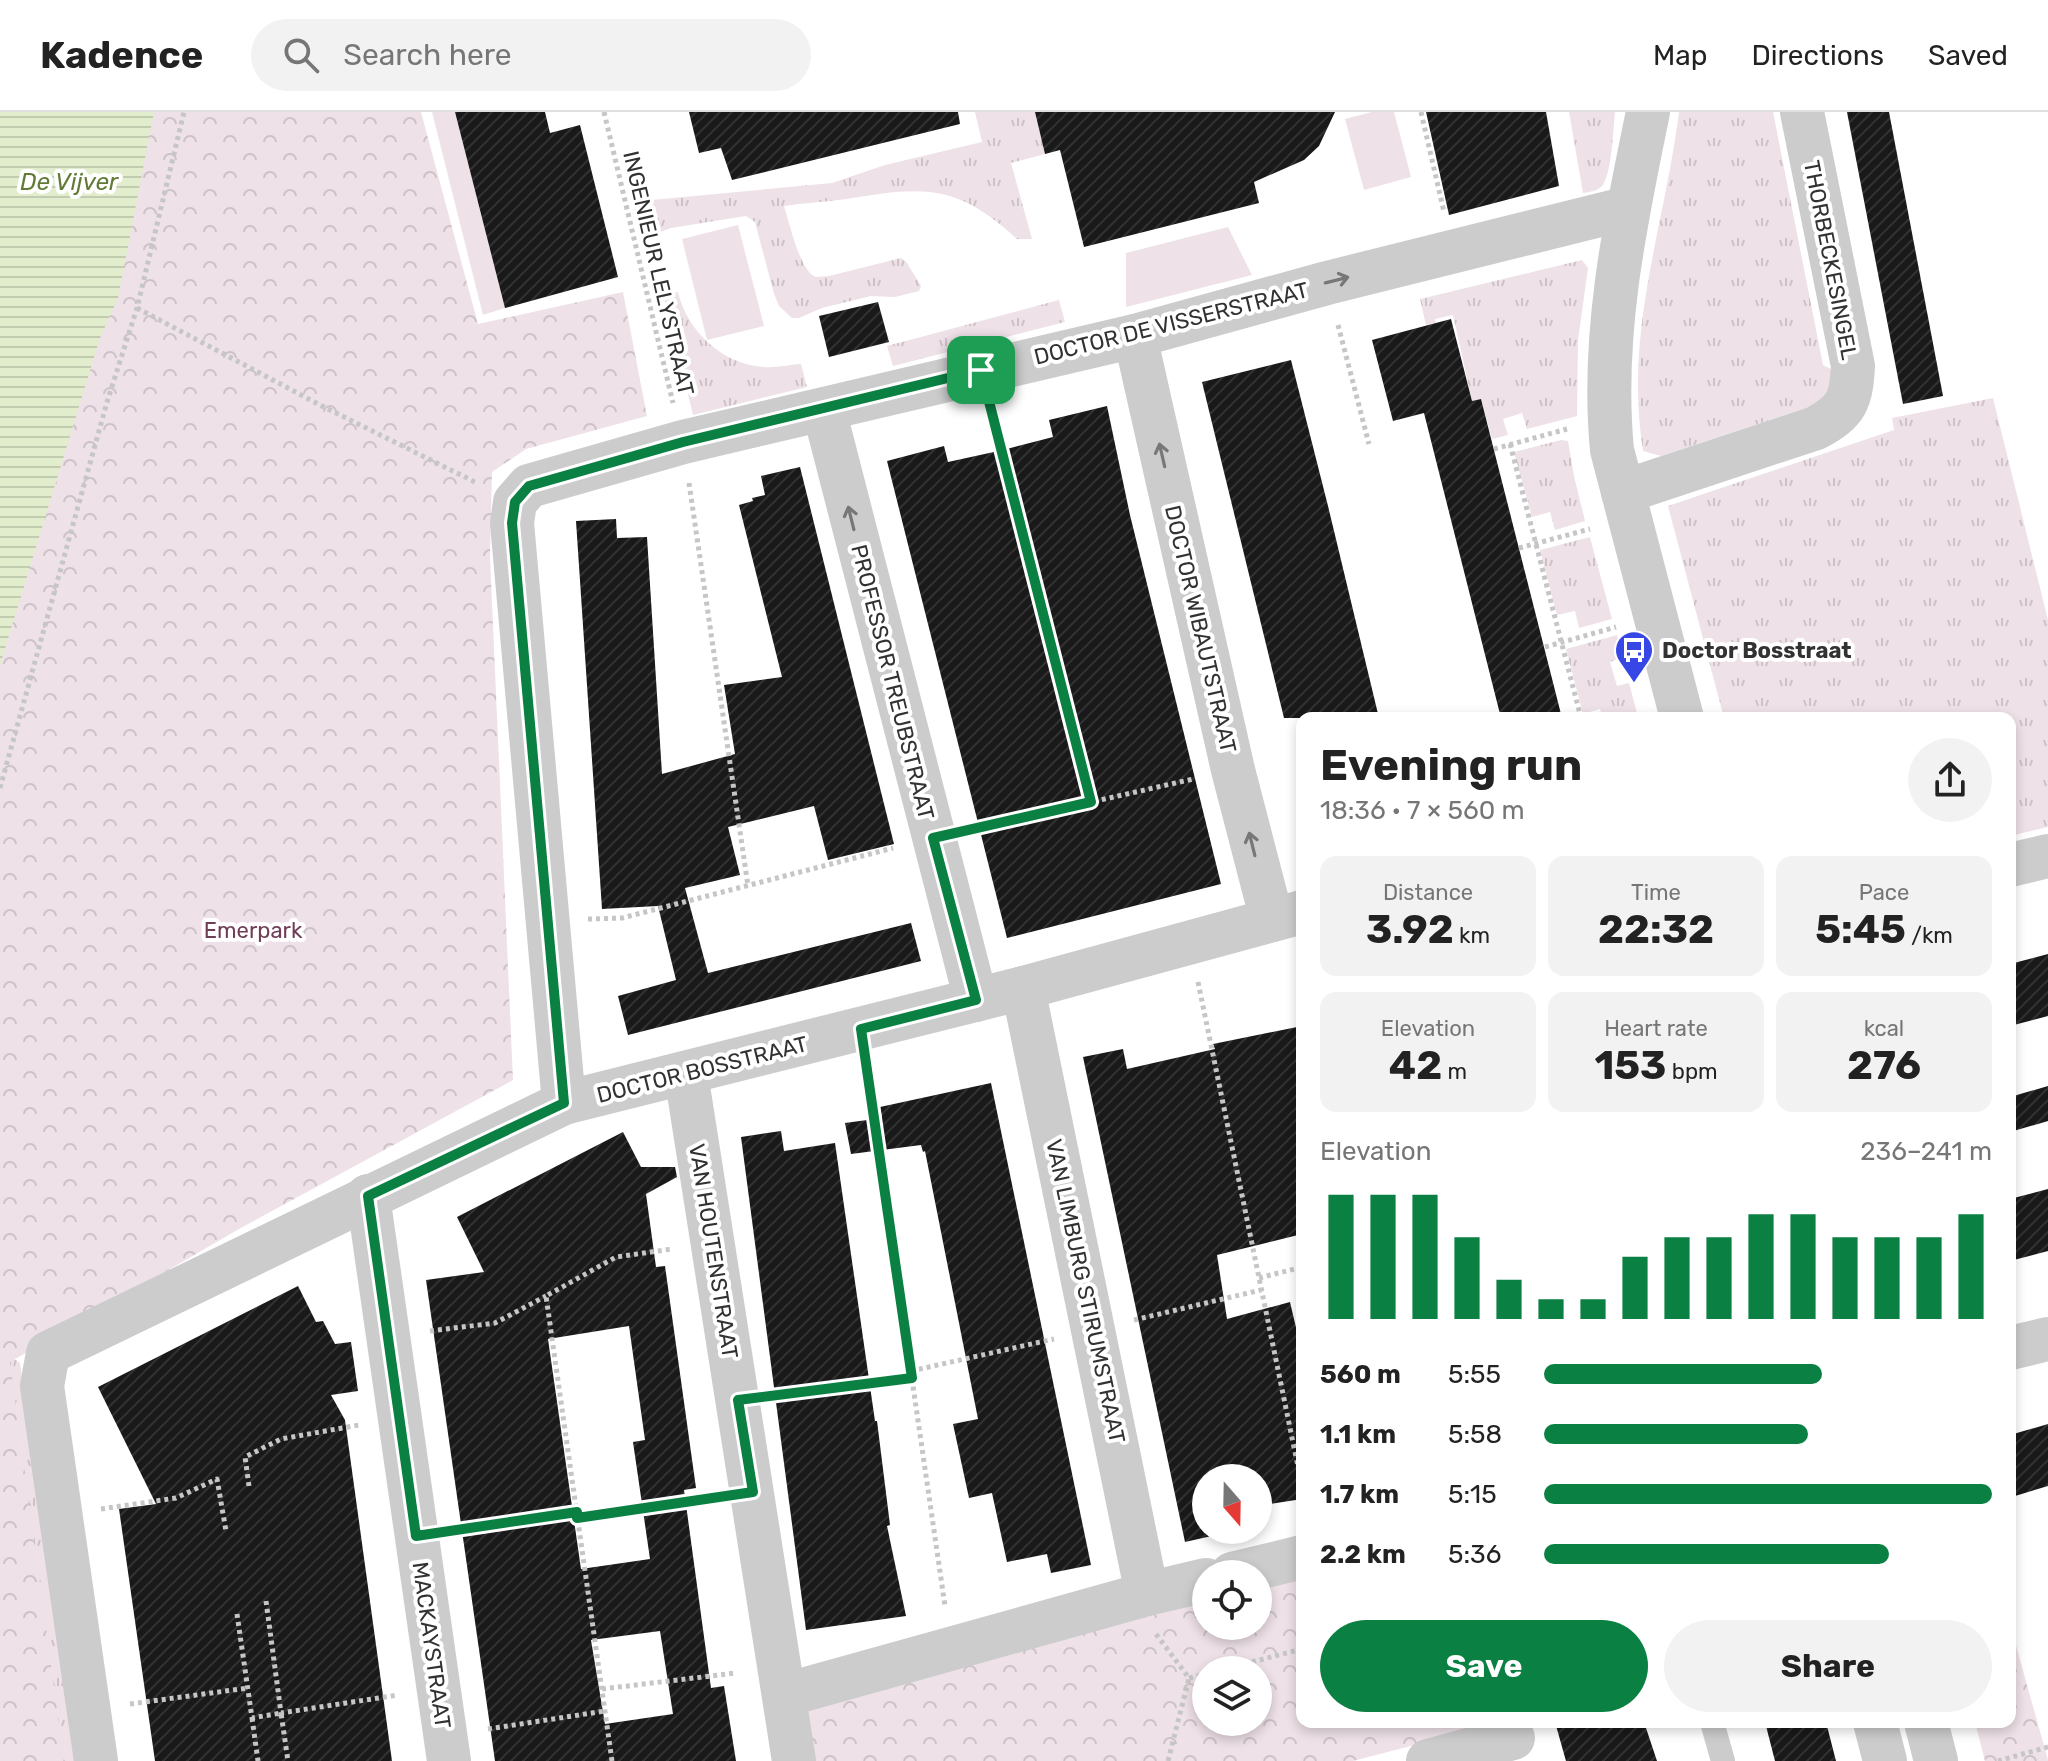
<!DOCTYPE html>
<html lang="en">
<head>
<meta charset="utf-8">
<style>
	:root { --surface:#fff; --page:#f2f2f2; --text:#222; --muted:#767676; --line:#e0e0e0; --accent:#0b8043 }
	body { margin:0; font-family:Rubik,sans-serif; background:var(--page); color:var(--text); height:100vh; display:flex; flex-direction:column; font-size:30px; white-space:nowrap }
	* { box-sizing:border-box; margin:0 }
	p { font-size:26px; color:var(--muted) }
	.icon { flex:none; width:44px; height:44px; fill:none; stroke:currentColor; stroke-width:2; stroke-linecap:round; stroke-linejoin:round }
	.map { position:relative; flex:1; overflow:hidden }
	.drawer { position:absolute; left:1296px; top:600px; width:720px; height:1016px; display:flex; flex-direction:column; background:var(--surface); border-radius:16px; box-shadow:0 4px 12px #0003 }
	.drawer>* { flex:none }
	.needle { width:52px; rotate:160deg }
	.tools { position:absolute; left:1192px; top:1352px; display:grid; gap:16px }
	.tools a { display:grid; place-items:center; width:80px; height:80px; border-radius:50%; background:var(--surface); box-shadow:0 4px 12px #0003; font-size:40px }
	.pin { position:absolute; display:grid; place-items:center; width:68px; height:68px; color:#fff; margin:-34px; border-radius:16px; box-shadow:0 4px 12px #0006 }
	.round { display:grid; place-items:center; flex:none; width:84px; height:84px; border-radius:42px; background:var(--page) }
	.headline { display:flex; align-items:center; justify-content:space-between; height:136px; padding:0 24px }
	h1 { font-size:44px; font-weight:700; line-height:60px }
	.figures { display:grid; grid-template-columns:repeat(3,1fr); gap:12px; height:136px; padding:8px 24px }
	.figures div { display:grid; align-content:center; border-radius:16px; background:var(--page); text-align:center }
	.figures b { font-size:40px; font-weight:700 }
	.figures small { font-size:22px; font-weight:400 }
	.figures p { font-size:22px }
	.chart { height:224px; padding:16px 24px }
	.chart p { display:flex; justify-content:space-between }
	.chart svg { width:100%; height:144px; margin-top:8px; stroke:var(--accent); stroke-width:6 }
	.primary-button { display:flex; gap:16px; margin-top:auto; padding:16px 24px }
	.primary-button a { flex:1; height:92px; border-radius:48px; background:var(--accent); color:#fff; font-size:32px; font-weight:700; line-height:92px; text-align:center }
	.primary-button a+a { background:var(--page); color:var(--text) }
	ul { padding:0 24px; list-style:none; font-size:26px }
	li { display:grid; grid-template-columns:128px 96px 1fr; align-items:center; height:60px }
	li i { height:20px; border-radius:10px; background:var(--accent) }
	header { display:flex; align-items:center; gap:48px; box-sizing:border-box; height:112px; padding:0 40px; background:var(--surface); border-bottom:2px solid var(--line) }
	header strong { font-size:38px }
	nav { display:flex; gap:44px; margin-inline-start:auto; font-size:28px }
	.search { width:560px; height:72px; background:var(--page); display:flex; align-items:center; gap:20px; box-sizing:border-box; padding:0 28px; border-radius:44px; color:var(--muted); font-size:30px }
	.map>svg:first-child { display:block }
	.grass { fill:url(#grass-tufts) }
	.forest { fill:url(#forest-crowns); fill-rule:evenodd }
	.garden { fill:#eee1e8 }
	.water { fill:url(#water-rules) }
	.building { fill:url(#building-hatch); fill-rule:evenodd }
	.lines { fill:none; stroke-linecap:round; stroke-linejoin:round }
	.path { stroke:#c6c6c6; stroke-width:5; stroke-dasharray:4 4; stroke-linecap:butt }
	.lane { stroke:#ccc; stroke-width:24 }
	.street { stroke:#ccc; stroke-width:44 }
	.oneway { stroke:#777 }
	.route-casing { stroke:#fff; stroke-width:16 }
	.route { stroke:#0b8043; stroke-width:10 }
	.labels { text-anchor:middle; stroke-width:8; stroke-linejoin:round; paint-order:stroke }
	.street-label { font-size:22px; fill:#323232; stroke:#fff }
	.poi-label { font-size:22px; font-weight:bold; fill:#323232; stroke:#fff; text-anchor:start }
	.park-label { font-size:22px; fill:#6f3e56; stroke:#fff }
	.water-label { font-size:24px; font-style:italic; fill:#617b36; stroke:#fff }
</style>
</head>
<body>
<header>
<strong>Kadence</strong>
<div class="search"><svg class="icon" aria-label="search" viewBox="0 0 24 24"><circle cx="10" cy="10" r="6"/><path d="M15 15l6 6"/></svg>Search here</div>
<nav><a>Map</a><a>Directions</a><a>Saved</a></nav>
</header>
<div class="map">
<svg width="2048" height="1649" viewBox="0 0 2048 1649">
	<defs>
		<pattern id="grass-tufts" width="24" height="20" patternUnits="userSpaceOnUse" patternTransform="scale(2)"><rect width="24" height="20" fill="#eee1e8"/><path d="M3 7l-1-3M5 7V3M7 7l1-3M15 17l-1-3M17 17v-4M19 17l1-3" fill="none" stroke="#cdc2c7"/></pattern>
		<pattern id="forest-crowns" width="20" height="18" patternUnits="userSpaceOnUse" patternTransform="scale(2)"><rect width="20" height="18" fill="#eee1e8"/><path d="M2 6a3 3 0 1 1 6 0M12 15a3 3 0 1 1 6 0" fill="none" stroke="#cdc2c7"/></pattern>
		<pattern id="water-rules" width="6" height="5" patternUnits="userSpaceOnUse" patternTransform="scale(2)"><rect width="6" height="5" fill="#e2edcd"/><path d="M0 2.5h6" fill="none" stroke="#c2ccb0"/></pattern>
		<pattern id="building-hatch" width="6" height="6" patternUnits="userSpaceOnUse" patternTransform="scale(2)"><rect width="6" height="6" fill="#191919"/><path d="M-1 1l2-2M0 6l6-6M5 7l2-2" fill="none" stroke="#323232"/></pattern>
	</defs>
	<rect width="100%" height="100%" fill="#fff"/>
	<g class="grass">
		<path d="M975,0h60l10,42 -34,9 21,76h-15c-60,-56 -94,-53 -171,-40 -21,3 -42,4 -62,7 5,15 16,66 32,71 2,0 10,-1 13,-1l72,-18 6,5 14,23 -2,5 -24,6 -24,-1 -49,12 -23,10h-7l-13,-12 -5,-12 -19,-72 -9,-6 -75,12 -22,8 -8,-35 191,-18 53,-18 97,-23z"/>
		<path d="M1569,0h46c-2,17 -3,65 -14,75 -4,4 -12,5 -18,6z"/>
		<path d="M1679,0h94l50,253 16,8 -11,15 1,8 -13,9 -155,51 -18,-5c-19,-121 21,-221 36,-339z"/>
		<polygon points="1582,148 1588,156 1578,228 1577,304 1527,317 1522,301 1503,307 1508,323 1492,327 1481,287 1472,289 1453,203 1435,207 1436,211 1426,213 1420,187"/>
		<path d="M678,180c9,39 44,72 85,75 13,1 25,-2 38,-3l6,23 -114,28 -30,-121z"/>
		<polygon points="1059,188 1065,210 893,254 887,234"/>
		<polygon points="1993,286 2048,508 2048,715 2010,724 2010,606 1724,606 1668,394 1894,318 1892,306"/>
		<polygon points="1561,328 1568,329 1574,364 1585,409 1555,418 1550,400 1532,405 1514,340"/>
		<polygon points="1590,425 1612,507 1579,516 1575,499 1557,503 1540,438"/>
		<polygon points="1617,523 1623,545 1610,550 1617,574 1629,571 1638,605 1603,606 1600,597 1583,602 1566,537"/>
		<polygon points="0,1244 13,1246 20,1251 76,1649 0,1649"/>
	</g>
	<g class="forest">
		<polygon points="0,0 421,0 478,212 623,180 647,304 526,337 492,360 490,445 513,968 239,1117 10,1250 64,1649 0,1649"/>
		<path d="M1302,1462v148h175l-12,10 -112,29h-550l3,-55 400,-107v27h52v-40zM1206,1558h52v52h-52z"/>
		<polygon points="2010,1512 2048,1648 2048,1649 1985,1649 1975,1610 2010,1610"/>
	</g>
	<g class="garden">
		<polygon points="432,0 455,0 505,196 483,203"/>
		<polygon points="1372,0 1394,0 1411,65 1364,78 1345,7"/>
		<polygon points="738,113 764,214 707,228 682,127"/>
		<polygon points="1228,115 1252,163 1126,195 1126,141"/>
	</g>
	<polygon class="water" points="0,0 154,0 118,186 100,226 0,553"/>
	<g class="building">
		<polygon points="455,0 545,0 550,21 580,13 618,165 505,196"/>
		<polygon points="689,0 958,0 960,12 732,68 721,36 699,41"/>
		<polygon points="1035,0 1335,0 1319,34 1304,48 1254,70 1259,91 1084,135 1060,38 1045,42"/>
		<polygon points="1426,0 1546,0 1559,74 1449,103"/>
		<polygon points="1847,0 1889,0 1943,284 1903,292"/>
		<polygon points="878,190 889,230 829,245 819,204"/>
		<polygon points="1451,207 1472,289 1481,287 1562,606 1501,606 1424,301 1393,309 1372,228"/>
		<polygon points="1291,248 1328,394 1379,606 1284,606 1202,270"/>
		<polygon points="1107,294 1130,403 1221,772 1007,826 887,349 944,334 948,350 1003,338 1053,325 1049,308"/>
		<polygon points="800,355 894,732 828,748 814,694 728,715 740,763 685,776 708,861 911,811 921,849 628,923 618,884 676,868 658,794 602,797 576,409 616,407 617,426 647,425 662,662 735,642 724,573 782,565 739,393 753,389 752,386 765,383 761,364"/>
		<polygon points="2048,842 2048,904 2010,914 2010,852"/>
		<polygon points="1302,914 1302,1122 1217,1143 1227,1207 1290,1190 1302,1241 1302,1387 1258,1394 1258,1366 1206,1366 1206,1418 1224,1418 1225,1421 1185,1430 1083,945 1123,937 1127,957 1215,937 1213,932"/>
		<polygon points="991,971 1091,1453 1051,1461 1047,1442 1007,1450 992,1381 969,1386 953,1312 978,1307 925,1039 923,1040 921,1033 851,1042 845,1011 882,1006 880,995"/>
		<polygon points="2048,974 2048,1009 2010,1020 2010,985"/>
		<polygon points="781,1019 784,1039 835,1031 875,1309 877,1309 890,1413 887,1414 906,1504 806,1518 741,1025"/>
		<path d="M623,1020l18,35h34l2,10 -31,17 10,73 9,-1 31,222 -12,2 27,198 13,-2 12,75h-241l-69,-481 58,-8 -27,-55zM629,1214l16,114 -12,2 17,117 -69,10 -33,-230zM660,1519l13,83 -68,10 -14,-84z"/>
		<polygon points="2048,1077 2048,1139 2010,1149 2010,1087"/>
		<polygon points="298,1174 316,1210 323,1209 335,1232 351,1230 358,1279 331,1283 345,1308 392,1649 155,1649 119,1397 156,1392 98,1275"/>
		<polygon points="2048,1312 2048,1374 2015,1384 2010,1365 2010,1323"/>
		<polygon points="1555,1610 1644,1610 1657,1649 1566,1649"/>
		<polygon points="1765,1610 1826,1610 1836,1649 1775,1649"/>
	</g>
	<g class="lines">
		<g class="path">
			<polyline points="604,0 673,291"/>
			<polyline points="1421,0 1444,100"/>
			<polyline points="137,196 320,293 477,371"/>
			<polyline points="1338,213 1369,332"/>
			<polyline points="992,302 1091,690"/>
			<polyline points="1510,332 1581,606"/>
			<polyline points="1494,337 1567,317"/>
			<polyline points="689,371 748,774"/>
			<polyline points="1519,436 1590,417"/>
			<polyline points="1545,535 1616,515"/>
			<polyline points="0,676 107,290 137,196 184,0"/>
			<polyline points="977,716 1193,667"/>
			<polyline points="588,807 622,806 893,736"/>
			<polyline points="1198,870 1302,1374"/>
			<polyline points="867,958 945,1494"/>
			<polyline points="1259,1166 1302,1155"/>
			<polyline points="1134,1208 1261,1178"/>
			<polyline points="430,1219 495,1211 546,1184"/>
			<polyline points="911,1259 1054,1227"/>
			<polyline points="779,1283 912,1266"/>
			<polyline points="249,1374 245,1345 281,1327 359,1313"/>
			<polyline points="101,1397 176,1386 217,1367 226,1419"/>
			<polyline points="577,1406 711,1386"/>
			<polyline points="459,1417 577,1400"/>
			<polyline points="266,1489 281,1601 398,1583"/>
			<polyline points="237,1502 252,1606 281,1601 288,1649"/>
			<polyline points="1156,1522 1189,1566"/>
			<polyline points="1221,1558 1302,1537"/>
			<polyline points="1189,1566 1206,1562"/>
			<polyline points="602,1577 736,1561"/>
			<polyline points="130,1592 248,1576"/>
			<polyline points="252,1606 258,1649"/>
			<polyline points="488,1617 605,1599"/>
			<polyline points="612,1649 546,1184 616,1145 672,1137"/>
			<polyline points="1168,1649 1189,1566"/>
			<polyline points="1998,1649 2048,1635"/>
		</g>
		<polyline class="lane" points="1712,1610 1723,1649"/>
		<g class="street">
			<path d="M1648,0c-23,112 -47,223 -36,338l70,268"/>
			<polyline points="1135,224 1233,658 1272,808"/>
			<polyline points="824,298 976,888"/>
			<path d="M1623,380l193,-64c31,-17 35,-27 37,-62l-51,-254"/>
			<polyline points="2010,753 2048,744"/>
			<polyline points="1023,876 1147,1482"/>
			<polyline points="686,962 794,1649"/>
			<polyline points="564,991 512,411 515,390 529,374 683,330 1135,224 1327,171 1628,96"/>
			<polyline points="368,1084 449,1649"/>
			<polyline points="2010,1236 2048,1227"/>
			<polyline points="1232,1462 1302,1445"/>
			<polyline points="785,1583 1147,1482 1206,1468"/>
			<polyline points="1875,1610 1885,1649"/>
			<polyline points="1926,1610 1936,1649"/>
			<polyline points="96,1649 42,1274 48,1241 564,991 1023,876 1302,800"/>
			<polyline points="1428,1649 1513,1626"/>
		</g>
	</g>
	<defs><path id="oneway-shaft" d="M-6 0H5M1.5-3L5.5 0L1.5 3" fill="none" stroke-width="1.6" stroke-linecap="round" stroke-linejoin="round" transform="scale(2)"/></defs>
	<g class="oneway">
		<use href="#oneway-shaft" transform="translate(1337 168) rotate(-14)"/>
		<use href="#oneway-shaft" transform="translate(1162 343) rotate(-103)"/>
		<use href="#oneway-shaft" transform="translate(851 406) rotate(-104)"/>
		<use href="#oneway-shaft" transform="translate(1252 732) rotate(-104)"/>
	</g>
	<g class="lines">
		<g class="route-casing">
			<polygon id="route" points="981,258 1091,690 933,726 976,888 861,917 912,1266 738,1288 753,1380 577,1406 577,1400 416,1424 368,1084 564,991 512,411 515,390 529,374 683,330"/>
		</g>
		<use href="#route" class="route"/>
	</g>
	<defs>
		<g id="bus-pin" transform="scale(2)"><path d="M0 17L-7.5 6A9.5 9.5 0 1 1 7.5 6Z" fill="#3747e5" stroke="#fff"/><path d="M-5-6H5V4H4V6H2V4H-2V6H-4V4H-5ZM-3.5-4V0h7V-4ZM-3.5 1.2v1.5H-2V1.2ZM2 1.2v1.5H3.5V1.2Z" fill="#fff"/></g>
	</defs>
	<g fill-rule="evenodd">
		<use href="#bus-pin" x="1634" y="538"/>
	</g>
	<g class="labels">
		<g class="street-label">
			<text transform="translate(1831 148) rotate(79)" y="8">THORBECKESINGEL</text>
			<text transform="translate(659 161) rotate(77)" y="8">INGENIEUR LELYSTRAAT</text>
			<text transform="translate(1171 211) rotate(-14)" y="8">DOCTOR DE VISSERSTRAAT</text>
			<text transform="translate(1201 517) rotate(77)" y="8">DOCTOR WIBAUTSTRAAT</text>
			<text transform="translate(893 570) rotate(76)" y="8">PROFESSOR TREUBSTRAAT</text>
			<text transform="translate(702 957) rotate(-14)" y="8">DOCTOR BOSSTRAAT</text>
			<text transform="translate(714 1139) rotate(81)" y="8">VAN HOUTENSTRAAT</text>
			<text transform="translate(1086 1179) rotate(78)" y="8">VAN LIMBURG STIRUMSTRAAT</text>
			<text transform="translate(432 1533) rotate(82)" y="8">MACKAYSTRAAT</text>
		</g>
		<g class="poi-label">
			<text x="1662" y="546">Doctor Bosstraat</text>
		</g>
		<g class="park-label">
			<text x="253" y="826">Emerpark</text>
		</g>
		<g class="water-label">
			<text x="69" y="78">De Vijver</text>
		</g>
	</g>
</svg>
<div class="tools">
<a><svg class="needle" viewBox="-14 -14 28 28"><path d="M0-13l5 13h-10z" fill="#e53935"/><path d="M0 13l5-13h-10z" fill="#767676"/></svg></a>
<a><svg class="icon" aria-label="locate" viewBox="0 0 24 24"><circle cx="12" cy="12" r="6"/><path d="M12 2v4M12 18v4M2 12h4M18 12h4"/></svg></a>
<a><svg class="icon" aria-label="layers" viewBox="0 0 24 24"><path d="M12 4l9 5-9 5-9-5zM3 14l9 5 9-5"/></svg></a>
</div>
<div class="pin" style="left:981px;top:258px;background:#1e9e55"><svg class="icon" aria-label="arrive" viewBox="0 0 24 24"><path d="M6 21V4h12l-3 4 3 4H6"/></svg></div>
<section class="drawer">
<div class="headline"><div><h1>Evening run</h1><p>18:36 · 7 × 560 m</p></div><a class="round"><svg class="icon" aria-label="share" viewBox="0 0 24 24"><path d="M12 15V3M7 8l5-5 5 5M5 13v7h14v-7"/></svg></a></div>
<div class="figures">
<div><p>Distance</p><b>3.92<small> km</small></b></div>
<div><p>Time</p><b>22:32</b></div>
<div><p>Pace</p><b>5:45<small> /km</small></b></div>
</div>
<div class="figures">
<div><p>Elevation</p><b>42<small> m</small></b></div>
<div><p>Heart rate</p><b>153<small> bpm</small></b></div>
<div><p>kcal</p><b>276</b></div>
</div>
<div class="chart"><p><span>Elevation</span>236–241 m</p>
<svg viewBox="0 0 160 44" preserveAspectRatio="none"><path d="M5 44V6M15 44V6M25 44V6M35 44V19M45 44V32M55 44V38M65 44V38M75 44V25M85 44V19M95 44V19M105 44V12M115 44V12M125 44V19M135 44V19M145 44V19M155 44V12"/></svg>
</div>
<ul>
<li><b>560 m</b>5:55<i style="width:62%"></i></li>
<li><b>1.1 km</b>5:58<i style="width:59%"></i></li>
<li><b>1.7 km</b>5:15<i style="width:100%"></i></li>
<li><b>2.2 km</b>5:36<i style="width:77%"></i></li>
</ul>
<div class="primary-button"><a>Save</a><a>Share</a></div>
</section>
</div>
</body>
</html>
